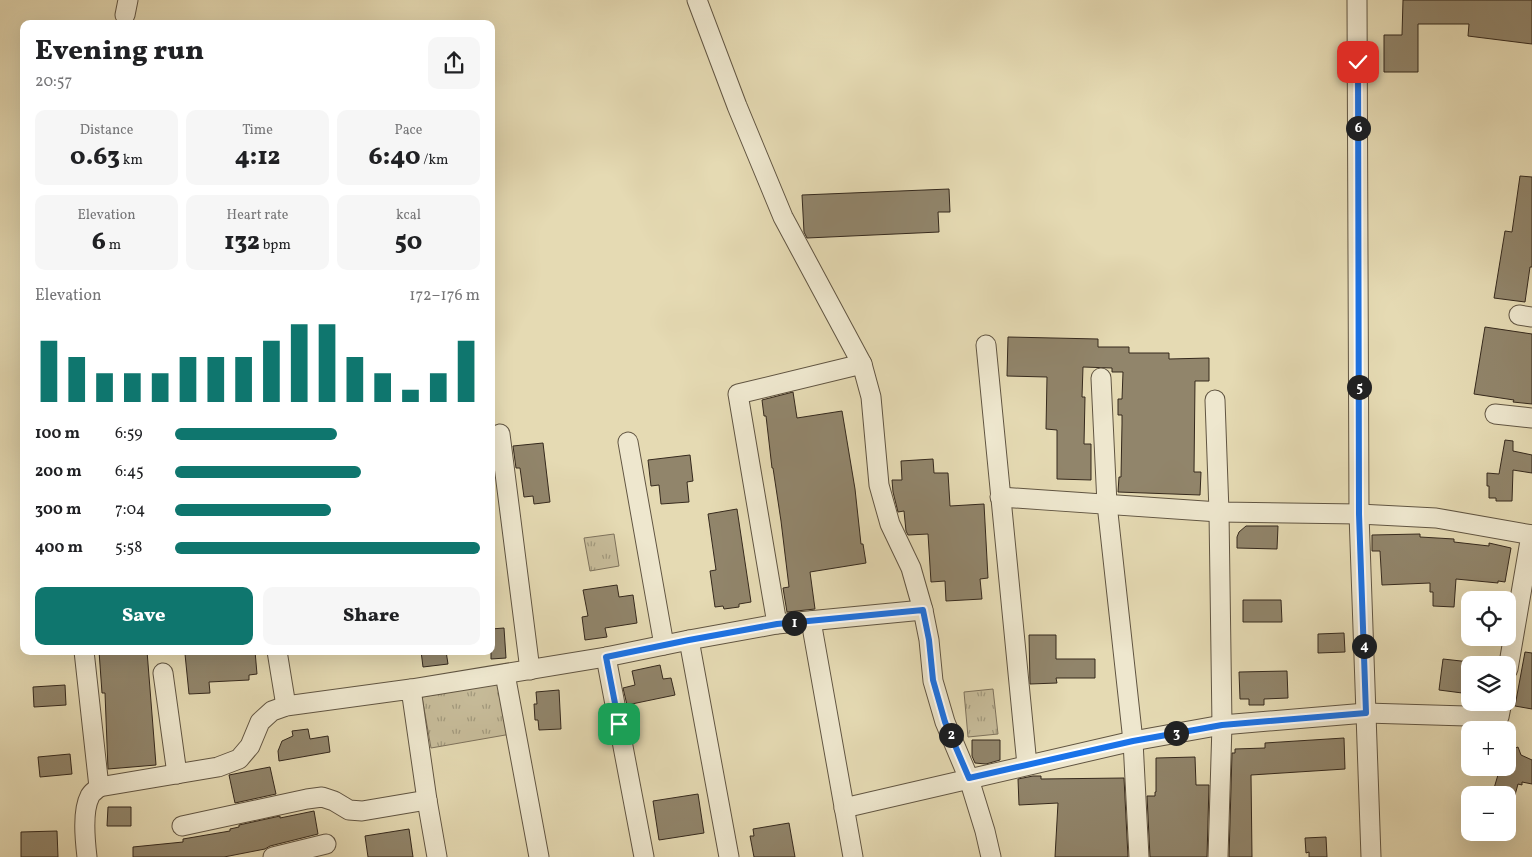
<!DOCTYPE html>
<html lang="en">
<head>
<meta charset="utf-8">
<style>
	:root { --surface:#fff; --page:#f6f6f6; --text:#202124; --muted:#757577; --accent:#0f766e }
	body { margin:0; font-family:Vollkorn,serif; background:var(--page); color:var(--text); height:100vh; display:flex; flex-direction:column; font-size:19px; white-space:nowrap }
	* { box-sizing:border-box; margin:0 }
	p { font-size:16px; color:var(--muted) }
	.icon { flex:none; width:28px; height:28px; fill:none; stroke:currentColor; stroke-width:2; stroke-linecap:round; stroke-linejoin:round }
	.map { position:relative; flex:1; overflow:hidden }
	.details { position:absolute; left:20px; top:20px; width:475px; height:635px; display:flex; flex-direction:column; background:var(--surface); border-radius:10px; box-shadow:0 5px 20px #0002 }
	.details>* { flex:none }
	.tools { position:absolute; left:1461px; top:591px; display:grid; gap:10px }
	.tools a { display:grid; place-items:center; width:55px; height:55px; border-radius:10px; background:var(--surface); box-shadow:0 5px 20px #0002; font-size:25px }
	.pin { position:absolute; display:grid; place-items:center; width:42px; height:42px; color:#fff; margin:-21px; border-radius:10px; box-shadow:0 2px 8px #0006 }
	.km { position:absolute; width:25px; height:25px; margin:-12px; border-radius:50%; background:#222; color:#fff; font-size:14px; line-height:25px; text-align:center }
	.round { display:grid; place-items:center; flex:none; width:52px; height:52px; border-radius:10px; background:var(--page) }
	.head { display:flex; align-items:center; justify-content:space-between; height:85px; padding:0 15px }
	h1 { font-size:28px; font-weight:800; line-height:38px }
	.figures { display:grid; grid-template-columns:repeat(3,1fr); gap:8px; height:85px; padding:5px 15px }
	.figures div { display:grid; align-content:center; border-radius:10px; background:var(--page); text-align:center }
	.figures b { font-size:25px; font-weight:800 }
	.figures small { font-size:14px; font-weight:400 }
	.figures p { font-size:14px }
	.chart { height:140px; padding:10px 15px }
	.chart p { display:flex; justify-content:space-between }
	.chart svg { width:100%; height:90px; margin-top:5px; stroke:var(--accent); stroke-width:6 }
	.cta { display:flex; gap:10px; margin-top:auto; padding:10px 15px }
	.cta a { flex:1; height:58px; border-radius:10px; background:var(--accent); color:#fff; font-size:20px; font-weight:800; line-height:58px; text-align:center }
	.cta a+a { background:var(--page); color:var(--text) }
	ul { padding:0 15px; list-style:none; font-size:16px }
	li { display:grid; grid-template-columns:80px 60px 1fr; align-items:center; height:38px }
	li i { height:12px; border-radius:6px; background:var(--accent) }
	.map>svg:first-child { display:block }
	.grass { fill:url(#grass-tufts); stroke:#7e725c }
	.building { fill:#91856b; stroke:#35291d }
	.lines { fill:none; stroke-linecap:round; stroke-linejoin:round }
	.minor-casing { stroke:#615542; stroke-width:21 }
	.minor { stroke:#eee7ce; stroke-width:19 }
	.route-casing { stroke:#fff; stroke-width:10 }
	.route { stroke:#1a73e8; stroke-width:6 }
</style>
</head>
<body>
<div class="map">
<svg width="1532" height="857" viewBox="0 0 1532 857">
	<defs>
		<pattern id="grass-tufts" width="24" height="20" patternUnits="userSpaceOnUse" patternTransform="scale(1.25)"><rect width="24" height="20" fill="#c7bc9a"/><path d="M3 7l-1-3M5 7V3M7 7l1-3M15 17l-1-3M17 17v-4M19 17l1-3" fill="none" stroke="#a2997d"/></pattern>
	</defs>
	<rect width="100%" height="100%" fill="#e5dab3"/>
	<filter id="stains"><feTurbulence type="fractalNoise" baseFrequency=".004" numOctaves="4"/><feColorMatrix values="0 0 0 0 .2 0 0 0 0 .09 0 0 0 0 .02 0 0 0 .5 -.17"/></filter>
	<radialGradient id="worn" r=".72"><stop offset=".6" stop-color="#630" stop-opacity="0"/><stop offset="1" stop-color="#630" stop-opacity=".3"/></radialGradient>
	<g class="grass">
		<polygon points="614,534 619,566 590,571 584,538"/>
		<polygon points="501,683 511,734 431,748 422,697"/>
		<polygon points="993,689 998,734 968,737 964,692"/>
	</g>
	<g class="building">
		<polygon points="1403,0 1532,0 1532,44 1468,36 1469,24 1418,24 1418,72 1384,72 1384,35 1402,35"/>
		<polygon points="1520,176 1532,177 1532,267 1530,267 1525,302 1494,298 1505,231 1512,232"/>
		<polygon points="949,189 950,212 938,212 939,232 807,238 804,232 802,195"/>
		<polygon points="1485,327 1532,334 1532,404 1513,402 1514,400 1474,394"/>
		<polygon points="1008,337 1098,339 1098,347 1129,347 1129,353 1169,353 1169,359 1209,358 1209,381 1195,381 1194,472 1201,472 1200,495 1118,492 1119,477 1121,477 1122,424 1122,415 1118,415 1118,399 1122,399 1123,372 1112,372 1112,368 1083,367 1082,397 1085,397 1084,444 1091,444 1091,480 1057,479 1057,430 1046,429 1047,377 1007,376"/>
		<polygon points="793,392 797,418 842,411 855,489 861,544 863,544 866,563 810,572 815,609 787,612 783,588 789,587 781,521 773,468 772,468 766,416 764,416 762,400"/>
		<polygon points="1505,440 1513,441 1513,451 1532,455 1532,473 1513,470 1512,501 1496,501 1496,498 1489,498 1489,486 1487,486 1487,473 1499,474"/>
		<polygon points="543,443 550,502 534,504 533,496 524,497 520,468 516,468 513,446"/>
		<polygon points="690,455 693,481 687,482 689,502 661,504 659,485 651,486 648,460"/>
		<polygon points="933,459 934,473 948,473 950,506 984,504 988,578 980,579 982,599 946,601 945,581 931,582 928,534 908,535 906,531 904,511 898,512 893,492 892,480 902,480 901,461"/>
		<polygon points="737,509 751,602 739,604 739,607 724,609 723,606 715,607 710,571 716,570 708,514"/>
		<polygon points="1246,526 1278,526 1277,549 1237,548 1237,537 1239,532"/>
		<polygon points="1420,534 1420,537 1454,539 1454,542 1489,546 1489,543 1511,548 1505,582 1498,581 1498,583 1456,579 1454,607 1433,606 1433,592 1430,592 1430,583 1382,585 1380,551 1372,551 1372,535"/>
		<polygon points="617,585 619,597 633,595 637,623 605,628 607,637 585,640 582,617 588,616 583,590"/>
		<polygon points="1243,600 1281,600 1282,622 1243,622"/>
		<polygon points="504,628 506,658 491,659 491,629"/>
		<polygon points="1344,633 1345,652 1318,653 1318,634"/>
		<polygon points="1029,635 1056,635 1056,659 1095,659 1095,678 1056,678 1057,683 1030,684"/>
		<polygon points="99,651 147,651 156,765 108,769 105,693 102,693"/>
		<polygon points="255,651 257,674 249,675 249,680 209,682 210,693 189,694 185,654"/>
		<polygon points="421,651 446,651 448,664 423,667"/>
		<polygon points="1525,652 1532,653 1532,709 1515,706"/>
		<polygon points="1443,659 1470,662 1470,694 1439,690"/>
		<polygon points="660,665 663,679 671,678 675,695 627,705 623,688 635,685 632,671"/>
		<polygon points="1287,671 1288,698 1264,699 1264,705 1249,705 1249,699 1240,699 1239,672"/>
		<polygon points="65,685 66,705 34,707 33,687"/>
		<polygon points="559,690 561,729 539,730 538,720 535,720 534,704 537,704 536,692"/>
		<polygon points="308,729 310,739 328,736 330,752 279,761 278,751 282,741 293,736 292,731"/>
		<polygon points="1344,738 1345,769 1251,775 1252,857 1229,857 1232,753 1235,753 1235,749 1265,748 1265,743"/>
		<polygon points="972,740 1000,740 1000,760 986,764 975,763 972,756"/>
		<polygon points="1518,747 1521,755 1532,760 1532,784 1522,782 1522,785 1518,784 1515,795 1492,795 1500,768 1508,768 1508,751"/>
		<polygon points="70,754 72,774 40,777 38,757"/>
		<polygon points="1195,757 1196,785 1209,785 1207,857 1150,857 1147,796 1155,796 1155,792 1156,792 1156,758"/>
		<polygon points="270,767 276,794 235,803 229,775"/>
		<polygon points="1033,776 1041,776 1041,779 1124,778 1128,857 1055,857 1058,803 1019,805 1018,779"/>
		<polygon points="698,794 704,833 659,840 653,801"/>
		<polygon points="108,807 131,807 131,826 107,826"/>
		<polygon points="314,811 318,834 270,846 265,849 224,857 133,857 133,847 183,842 183,839 230,831 230,829 239,827 239,825 280,816 280,818"/>
		<polygon points="789,823 795,857 754,857 750,836 754,836 753,829"/>
		<polygon points="409,829 413,857 368,857 365,836"/>
		<polygon points="57,831 58,857 21,857 21,832"/>
		<polygon points="1326,837 1327,857 1309,857 1309,852 1306,853 1305,838"/>
	</g>
	<g class="lines">
		<g class="minor-casing">
			<g id="minor">
				<polyline points="697,0 737,106 783,217 862,364"/>
				<polyline points="1357,0 1359,514 1371,857"/>
				<polyline points="125,15 128,0"/>
				<polyline points="1519,315 1532,317"/>
				<polyline points="986,345 1027,765"/>
				<polyline points="1101,378 1107,504 1133,741 1139,857"/>
				<polyline points="1215,400 1219,512 1222,725 1218,857"/>
				<polyline points="1495,414 1532,418"/>
				<polyline points="500,434 530,670"/>
				<polyline points="628,442 664,645"/>
				<polyline points="1000,497 1219,512 1359,514 1436,518 1532,535"/>
				<polyline points="811,621 853,857"/>
				<polyline points="777,624 923,610"/>
				<polyline points="689,640 729,857"/>
				<path d="M84,651l15,136c-3,3 -8,6 -9,9 -8,15 -5,44 -3,61"/>
				<polyline points="277,651 286,706"/>
				<polyline points="606,657 644,857"/>
				<polyline points="1508,669 1531,535"/>
				<polyline points="163,673 177,774"/>
				<polyline points="505,674 539,857"/>
				<polyline points="411,689 606,657 689,640 777,624 738,394 862,364 871,397 879,485 890,524 911,568 923,610 929,640 933,681 945,722 969,779 985,831 991,857"/>
				<polyline points="99,787 218,767 239,759 250,746 260,722 272,711 286,706 411,689 427,800 437,857"/>
				<polyline points="844,808 1133,741 1222,725 1366,713 1499,717 1502,702"/>
				<polyline points="182,826 307,799 322,797 334,801 349,810 362,811 427,800"/>
				<polyline points="273,857 326,844"/>
			</g>
		</g>
		<use href="#minor" class="minor"/>
	</g>
	<g class="lines">
		<g class="route-casing">
			<polyline id="route" points="619,724 606,657 689,640 777,624 923,610 929,640 933,680 945,722 969,778 1133,741 1222,725 1366,713 1359,514 1358,62"/>
		</g>
		<use href="#route" class="route"/>
	</g>
	<rect width="100%" height="100%" filter="url(#stains)"/>
	<rect width="100%" height="100%" fill="url(#worn)"/>
</svg>
<div class="tools">
<a><svg class="icon" aria-label="locate" viewBox="0 0 24 24"><circle cx="12" cy="12" r="6"/><path d="M12 2v4M12 18v4M2 12h4M18 12h4"/></svg></a>
<a><svg class="icon" aria-label="layers" viewBox="0 0 24 24"><path d="M12 4l9 5-9 5-9-5zM3 14l9 5 9-5"/></svg></a>
<a>+</a>
<a>−</a>
</div>
<div class="pin" style="left:619px;top:724px;background:#1e9e55"><svg class="icon" aria-label="arrive" viewBox="0 0 24 24"><path d="M6 21V4h12l-3 4 3 4H6"/></svg></div>
<div class="pin" style="left:1358px;top:62px;background:#d93025"><svg class="icon" aria-label="check" viewBox="0 0 24 24"><path d="M5 12l5 5 9-10"/></svg></div>
<b class="km" style="left:794px;top:623px">1</b>
<b class="km" style="left:951px;top:735px">2</b>
<b class="km" style="left:1176px;top:733px">3</b>
<b class="km" style="left:1364px;top:646px">4</b>
<b class="km" style="left:1359px;top:387px">5</b>
<b class="km" style="left:1358px;top:128px">6</b>
<section class="details">
<div class="head"><div><h1>Evening run</h1><p>20:57</p></div><a class="round"><svg class="icon" aria-label="share" viewBox="0 0 24 24"><path d="M12 15V3M7 8l5-5 5 5M5 13v7h14v-7"/></svg></a></div>
<div class="figures">
<div><p>Distance</p><b>0.63<small> km</small></b></div>
<div><p>Time</p><b>4:12</b></div>
<div><p>Pace</p><b>6:40<small> /km</small></b></div>
</div>
<div class="figures">
<div><p>Elevation</p><b>6<small> m</small></b></div>
<div><p>Heart rate</p><b>132<small> bpm</small></b></div>
<div><p>kcal</p><b>50</b></div>
</div>
<div class="chart"><p><span>Elevation</span>172–176 m</p>
<svg viewBox="0 0 160 44" preserveAspectRatio="none"><path d="M5 44V14M15 44V22M25 44V30M35 44V30M45 44V30M55 44V22M65 44V22M75 44V22M85 44V14M95 44V6M105 44V6M115 44V22M125 44V30M135 44V38M145 44V30M155 44V14"/></svg>
</div>
<ul>
<li><b>100 m</b>6:59<i style="width:53%"></i></li>
<li><b>200 m</b>6:45<i style="width:61%"></i></li>
<li><b>300 m</b>7:04<i style="width:51%"></i></li>
<li><b>400 m</b>5:58<i style="width:100%"></i></li>
</ul>
<div class="cta"><a>Save</a><a>Share</a></div>
</section>
</div>
</body>
</html>
